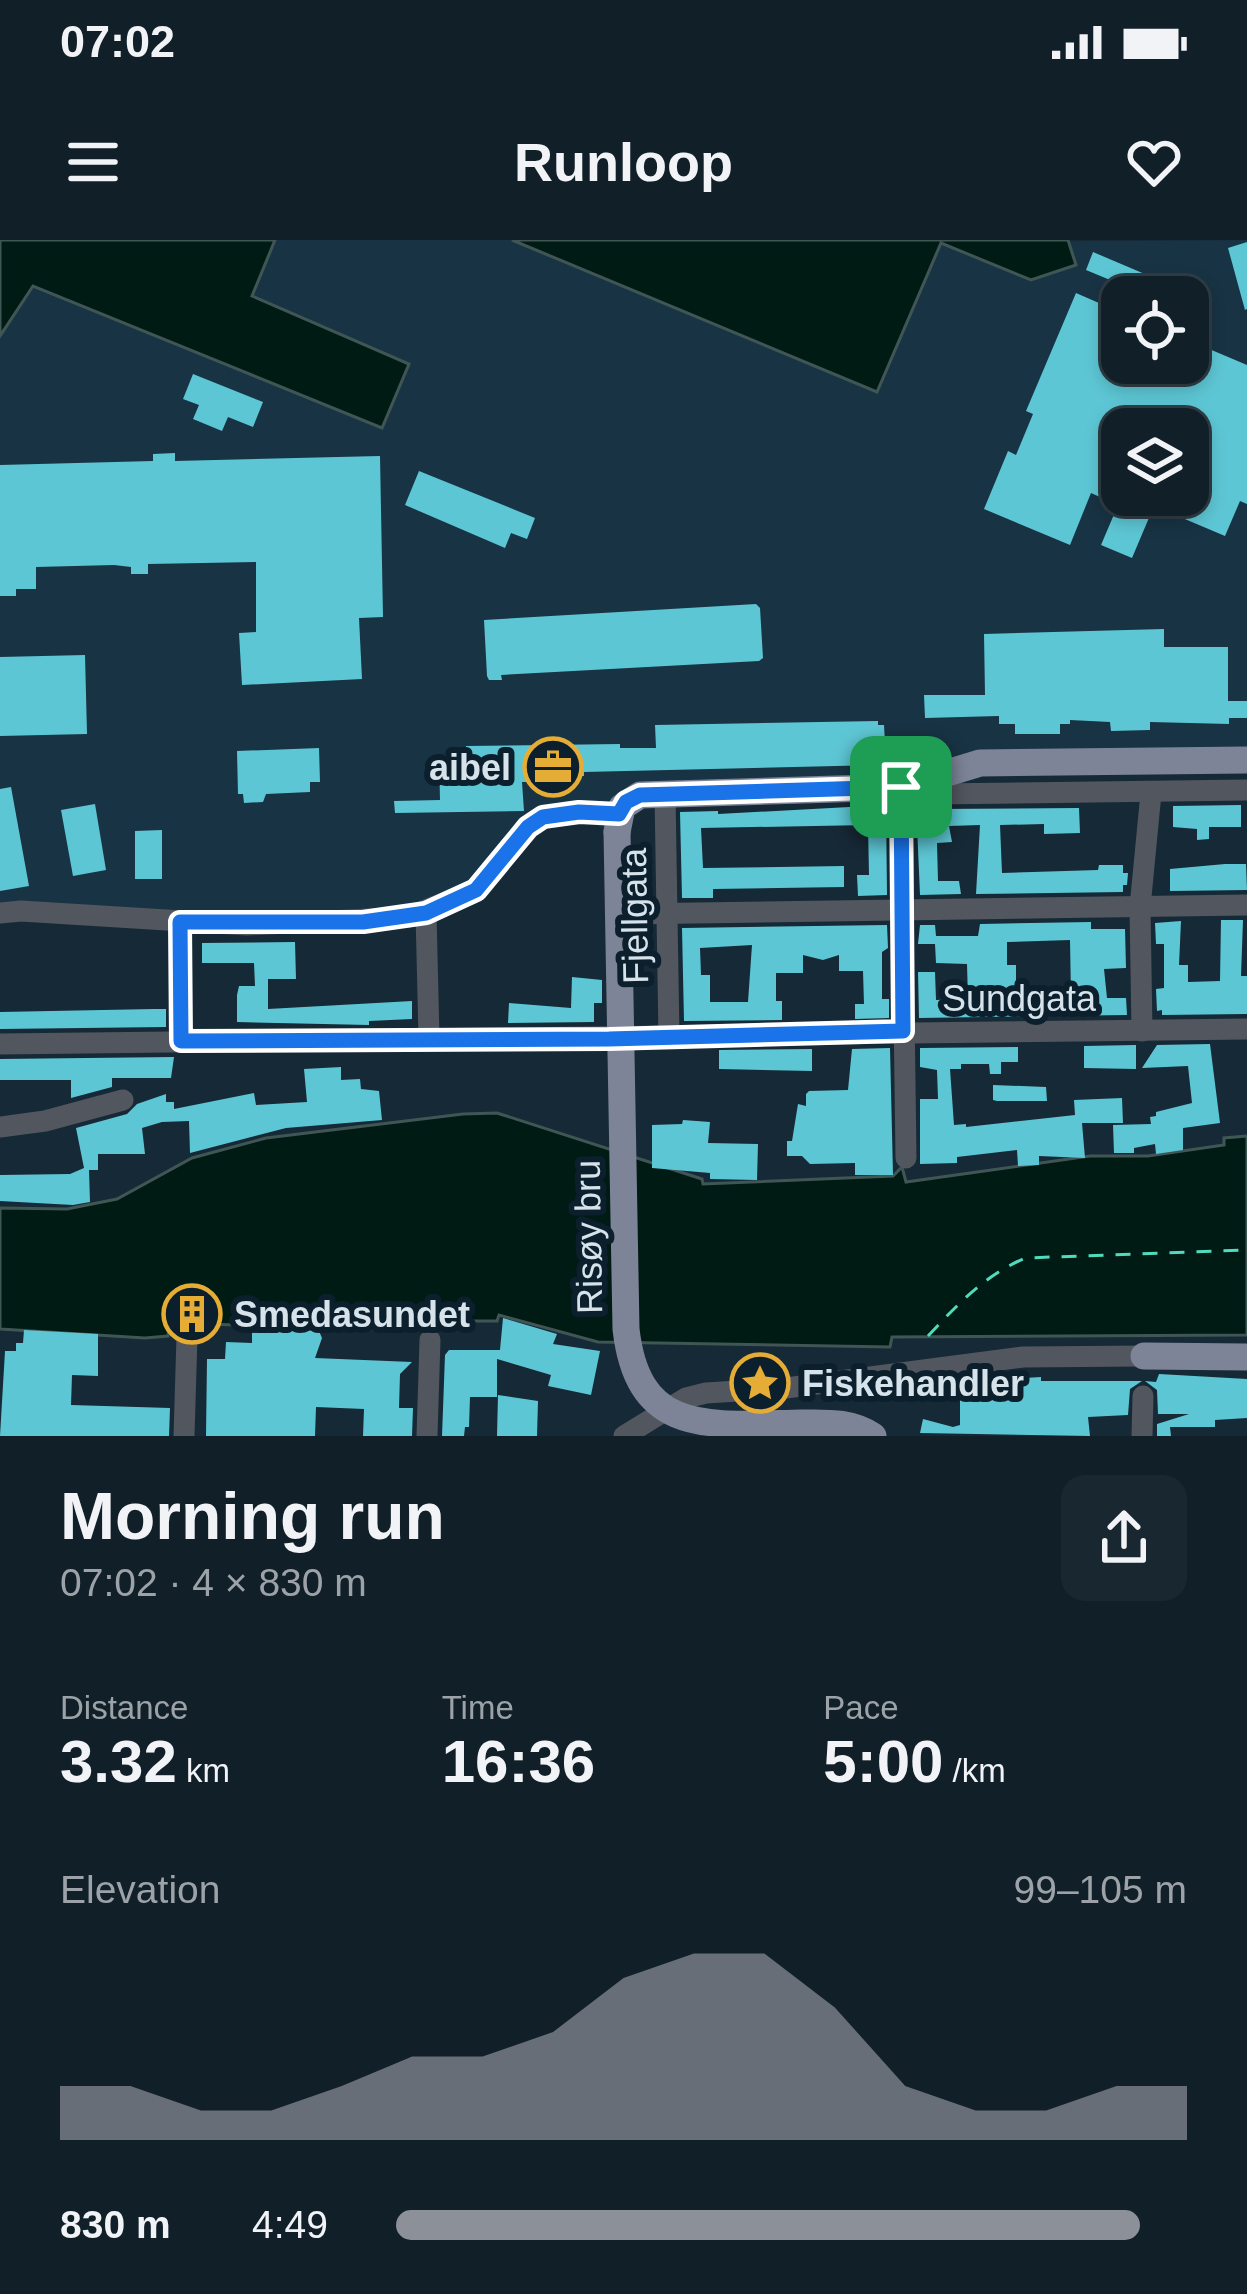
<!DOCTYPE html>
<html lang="en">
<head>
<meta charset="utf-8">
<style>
	:root { --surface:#101f28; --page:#192730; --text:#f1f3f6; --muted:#9ca2a8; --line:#303d45; --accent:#8c9099 }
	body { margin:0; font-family:Helvetica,sans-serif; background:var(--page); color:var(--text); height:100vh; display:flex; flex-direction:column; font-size:45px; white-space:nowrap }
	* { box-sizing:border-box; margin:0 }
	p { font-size:39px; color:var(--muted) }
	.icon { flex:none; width:66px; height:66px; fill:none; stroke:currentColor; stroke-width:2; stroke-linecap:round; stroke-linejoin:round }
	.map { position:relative; height:1196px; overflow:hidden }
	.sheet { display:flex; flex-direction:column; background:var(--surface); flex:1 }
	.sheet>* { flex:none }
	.fabs { position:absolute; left:1101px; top:36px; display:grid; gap:24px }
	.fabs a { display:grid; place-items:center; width:108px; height:108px; border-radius:24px; background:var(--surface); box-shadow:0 6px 18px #0003,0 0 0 3px var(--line); font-size:60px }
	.pin { position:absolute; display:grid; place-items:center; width:102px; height:102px; color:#fff; margin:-51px; border-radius:24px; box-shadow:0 6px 18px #0006 }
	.round { display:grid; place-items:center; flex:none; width:126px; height:126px; border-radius:24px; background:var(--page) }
	.overview { display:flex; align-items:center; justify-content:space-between; height:204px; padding:0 60px }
	h1 { font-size:66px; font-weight:600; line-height:90px }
	.figures { display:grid; grid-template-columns:repeat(3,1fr); gap:18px; height:204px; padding:12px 60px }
	.figures div { display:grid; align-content:center }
	.figures b { font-size:60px; font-weight:600 }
	.figures small { font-size:33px; font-weight:400 }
	.figures p { font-size:33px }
	.chart { height:336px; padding:24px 60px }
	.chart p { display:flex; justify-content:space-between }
	.chart svg { width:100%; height:216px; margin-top:12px; fill:var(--accent); opacity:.7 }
	ul { padding:0 60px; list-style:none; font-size:39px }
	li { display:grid; grid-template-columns:192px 144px 1fr; align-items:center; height:90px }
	li i { height:30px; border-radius:15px; background:var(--accent) }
	.status { display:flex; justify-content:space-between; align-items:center; height:84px; padding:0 60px; background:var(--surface); direction:ltr }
	.status svg { height:33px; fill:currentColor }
	header { display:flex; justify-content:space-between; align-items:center; height:156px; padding:0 60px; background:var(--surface); font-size:54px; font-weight:600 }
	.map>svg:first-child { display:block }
	.built { fill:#183344; fill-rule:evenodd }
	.water { fill:#001a14; stroke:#405654; stroke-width:3 }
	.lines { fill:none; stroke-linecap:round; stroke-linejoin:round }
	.ferry { stroke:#4fdcbd; stroke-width:3; stroke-dasharray:15 12; stroke-linecap:butt }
	.building { fill:#5dc6d4; fill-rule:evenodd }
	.minor { stroke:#52565f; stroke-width:21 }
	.major { stroke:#7d8497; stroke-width:27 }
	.major-bridge { stroke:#7d8497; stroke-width:27 }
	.route-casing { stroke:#fff; stroke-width:24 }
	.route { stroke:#1a73e8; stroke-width:15 }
	.labels { text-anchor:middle; stroke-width:12; stroke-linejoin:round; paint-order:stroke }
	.poi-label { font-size:36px; font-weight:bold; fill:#d7e3eb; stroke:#0c1f2c; text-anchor:start }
	.street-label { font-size:36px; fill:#d7e3eb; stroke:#0c1f2c }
</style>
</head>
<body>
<div class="status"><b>07:02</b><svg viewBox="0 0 49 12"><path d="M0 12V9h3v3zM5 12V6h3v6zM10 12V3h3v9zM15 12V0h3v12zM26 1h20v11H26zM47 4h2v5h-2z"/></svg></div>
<header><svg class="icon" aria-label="menu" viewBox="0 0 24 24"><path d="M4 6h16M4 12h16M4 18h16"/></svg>Runloop<svg class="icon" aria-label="heart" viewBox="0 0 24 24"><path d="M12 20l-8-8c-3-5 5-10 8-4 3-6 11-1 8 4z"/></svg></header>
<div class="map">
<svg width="1247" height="1196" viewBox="0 0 1247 1196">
	<rect width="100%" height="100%" fill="#162936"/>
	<path class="built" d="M275,0h240l361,151 64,-149 307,-2v521l-116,-1 -480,38 -28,14 -6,23 -51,-24 -135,104h-431v-580l35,-52 215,15zM1122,57h66v66h-66zM1122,189h66v66h-66z"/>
	<g class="water">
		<polygon points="0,0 275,0 252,56 409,124 382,188 33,46 0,96"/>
		<polygon points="512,0 1068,0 1076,25 1031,40 941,3 877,152"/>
		<polygon points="497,873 702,939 703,944 893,936 902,927 906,942 1090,916 1148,916 1224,905 1224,898 1247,896 1247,1095 892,1097 890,1107 598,1102 499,1075 497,1081 403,1081 402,1090 169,1083 168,1096 145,1098 0,1089 0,968 67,969 117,959 192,918 266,898 463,874"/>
	</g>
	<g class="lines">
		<path class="ferry" d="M928,1096c30,-32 56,-60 97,-78l222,-8"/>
	</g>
	<g class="building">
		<polygon points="1247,2 1247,69 1245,70 1228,8"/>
		<polygon points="1093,12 1173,46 1168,57 1151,57 1086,30"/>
		<path d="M1076,53l46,20v50h66v-23l59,25v139l-7,-3 -15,35 -71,-30 -22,52 -31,-13 17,-40 -27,-12 -21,52 -86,-36 24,-58 8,4 17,-41 -7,-3zM1122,189h66v66h-66z"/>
		<polygon points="193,134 263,162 253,187 228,177 222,191 193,179 199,165 183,159"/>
		<polygon points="175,213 175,221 380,216 383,377 359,378 362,439 242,445 239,393 256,392 256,322 148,324 148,334 131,334 131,327 114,325 36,327 36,349 16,349 16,356 0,356 0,225 153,221 153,214"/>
		<polygon points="419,231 535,278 527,299 511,293 505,308 405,265"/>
		<polygon points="756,364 760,368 763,418 759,421 501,435 502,440 489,440 487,436 484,380"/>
		<polygon points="1164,389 1164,407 1228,407 1228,461 1247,461 1247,478 1229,478 1229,484 1150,482 1150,490 1111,491 1110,482 1070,480 1070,484 1060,484 1060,494 1015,494 1015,484 999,484 999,476 925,478 924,455 985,455 984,394"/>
		<polygon points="85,415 87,494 0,496 0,417"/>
		<polygon points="878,481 878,485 884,485 885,503 879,503 879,525 584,532 584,536 552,537 552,542 522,542 524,571 395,573 394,561 440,560 439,515 466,515 466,506 620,504 620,508 656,508 655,485"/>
		<polygon points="319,508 320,542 310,542 310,552 266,554 263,562 244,563 243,554 238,554 237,511"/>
		<polygon points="11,547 29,646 0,651 0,549"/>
		<polygon points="916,562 933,569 1079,568 1080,593 1044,594 1044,584 1000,585 1002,633 1098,630 1099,625 1123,625 1123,633 1128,633 1127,645 1123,645 1123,652 976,654 980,585 949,586 952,602 937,603 938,641 959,641 961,654 920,655"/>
		<polygon points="95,564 106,630 73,636 61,570"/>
		<polygon points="886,565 887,655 858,656 857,635 869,635 868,585 701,588 703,628 844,626 844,647 713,649 713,658 682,658 680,572 718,571 718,574"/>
		<polygon points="1241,565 1241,587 1209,587 1209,599 1197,600 1197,589 1173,587 1173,566"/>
		<polygon points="162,590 162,639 135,639 135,591"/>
		<polygon points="1225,624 1246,624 1247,650 1170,651 1170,629"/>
		<polygon points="1221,680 1243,680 1241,736 1247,736 1247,774 1162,775 1162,770 1157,771 1156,749 1164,748 1164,704 1156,704 1155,683 1181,681 1179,725 1188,725 1188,742 1220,741"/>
		<path d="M1091,682v7h34l1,39 -22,1 3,29h19l1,17 -208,3 -1,-46h17l1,28 32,-1 -1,-35 -31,-1 -1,-19h-17l2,-19h15l1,11h42l2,-12zM1070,700l1,57 -24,1v-7h-31v-26h-9v-23z"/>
		<path d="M887,685l1,23 -6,4v47h7v19l-34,1v-15h9l-1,-33h-24v-16l-16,5 -20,-5v18h-27v28h6v19l-98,1 -2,-93zM752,705l-4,57h-38v-27h-9l-1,-27z"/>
		<polygon points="295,702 296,739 268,739 268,769 412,761 412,779 369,781 369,785 237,782 237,755 239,746 255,746 254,723 202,723 202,703"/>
		<polygon points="572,737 602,740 602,763 594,763 594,782 508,783 509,763 571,768"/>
		<polygon points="154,769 166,769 166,787 0,789 0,772"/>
		<polygon points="1210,804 1220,883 1183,888 1183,910 1156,914 1155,904 1134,908 1134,913 1114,913 1113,885 1151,884 1150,877 1156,876 1156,872 1192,863 1188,826 1142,828 1157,805"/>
		<polygon points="1136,805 1136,829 1084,828 1084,806"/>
		<polygon points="1018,807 1018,822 1001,822 1001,834 990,834 989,824 961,824 961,829 950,829 954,885 966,884 966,887 1075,875 1074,860 1122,858 1123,883 1082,883 1085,918 1039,916 1039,925 1018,926 1017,910 957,917 957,923 920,924 920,859 938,859 937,830 920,827 920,808"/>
		<polygon points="890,808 893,935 855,935 855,923 810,924 802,916 787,916 787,901 792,901 798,864 806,866 806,854 809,851 848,850 852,809"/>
		<polygon points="812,809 812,831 719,829 719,810"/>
		<polygon points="174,817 171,838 112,838 112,847 71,858 71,840 0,840 0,819"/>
		<polygon points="341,827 341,840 360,839 361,849 379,851 382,880 286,888 190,913 189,881 162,882 142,888 145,914 98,914 98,930 89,930 90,962 73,965 0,961 0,935 70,934 84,928 76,888 127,874 137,864 166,854 166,862 174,862 174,869 254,853 256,865 307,862 304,829"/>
		<polygon points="993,845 1046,847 1047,861 997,861 993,860"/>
		<polygon points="683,880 710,882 708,903 758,904 757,940 710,939 710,933 652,928 652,885 682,884"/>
		<polygon points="503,1078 557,1094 553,1104 600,1111 591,1155 548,1146 551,1135 497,1119 497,1157 470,1157 469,1187 465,1187 464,1196 442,1196 445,1115 449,1110 500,1110"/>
		<polygon points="283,1089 319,1091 322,1098 315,1118 412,1122 400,1134 399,1168 413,1168 412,1196 363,1196 364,1169 316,1167 315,1196 206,1196 207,1119 225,1119 226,1102 252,1103 252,1093 274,1093"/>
		<polygon points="24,1090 98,1094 98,1136 72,1135 71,1165 170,1168 169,1196 0,1196 5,1111 16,1111 16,1103 23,1103"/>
		<polygon points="1159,1134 1247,1139 1247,1178 1215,1180 1215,1187 1170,1187 1171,1196 1157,1196 1157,1184 1189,1174 1158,1174 1157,1150 1145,1141 1156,1142"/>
		<polygon points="1041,1137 1041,1141 1142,1141 1130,1149 1128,1175 1088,1177 1090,1196 920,1193 923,1179 953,1187 960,1185 960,1142"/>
		<polygon points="498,1155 538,1161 537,1196 497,1196"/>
	</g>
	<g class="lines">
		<g class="minor">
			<polyline points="901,547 906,918"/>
			<polyline points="665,554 669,797"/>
			<polyline points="933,554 1247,550"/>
			<polyline points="0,673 21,671 247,685 408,677 476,650 528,587 543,577 579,571 619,574"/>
			<polyline points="426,673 429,798"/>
			<polyline points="626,674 1247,665"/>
			<polyline points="180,682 181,801"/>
			<polyline points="1142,791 1140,667 1151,553"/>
			<polyline points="0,804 1247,789"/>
			<polyline points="0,887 45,881 123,860"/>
			<polyline points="184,1196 187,1096"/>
			<polyline points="427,1196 430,1100"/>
			<polyline points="624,1196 686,1158 706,1153 786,1148 1023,1117 1144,1116"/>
			<polyline points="1142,1196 1143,1156"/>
		</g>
		<g class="major">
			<polyline points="617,592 622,567 640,555 901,547 980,523 1247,520"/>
			<polyline points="1144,1116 1247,1117"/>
		</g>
		<path class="major-bridge" d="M617,592l9,497c12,107 82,96 175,94 26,0 49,-2 72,13"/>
	</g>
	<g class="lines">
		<g class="route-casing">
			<polygon id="route" points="901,547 903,791 609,799 181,801 180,682 363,682 426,673 476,650 528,587 543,577 579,572 619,574 626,562 640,555"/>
		</g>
		<use href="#route" class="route"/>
	</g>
	<defs>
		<g id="office-ring" transform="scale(3)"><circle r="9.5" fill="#0c1f2c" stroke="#e6ad36" stroke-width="1.5"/><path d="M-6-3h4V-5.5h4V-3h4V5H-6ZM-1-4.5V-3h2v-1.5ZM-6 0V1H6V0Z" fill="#e6ad36"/></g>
		<g id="building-ring" transform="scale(3)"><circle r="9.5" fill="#0c1f2c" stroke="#e6ad36" stroke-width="1.5"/><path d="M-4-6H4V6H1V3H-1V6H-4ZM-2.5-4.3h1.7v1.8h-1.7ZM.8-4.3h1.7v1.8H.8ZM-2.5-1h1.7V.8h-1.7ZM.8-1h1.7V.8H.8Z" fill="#e6ad36"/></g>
		<g id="sight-ring" transform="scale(3)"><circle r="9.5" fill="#0c1f2c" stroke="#e6ad36" stroke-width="1.5"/><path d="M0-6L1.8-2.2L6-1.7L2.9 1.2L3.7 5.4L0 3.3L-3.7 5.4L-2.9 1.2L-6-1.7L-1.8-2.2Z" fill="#e6ad36"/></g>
	</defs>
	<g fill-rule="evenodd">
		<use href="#office-ring" x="553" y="527"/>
		<use href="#building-ring" x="192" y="1074"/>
		<use href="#sight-ring" x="760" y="1143"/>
	</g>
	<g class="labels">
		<g class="poi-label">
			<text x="511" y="540" text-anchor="end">aibel</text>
			<text x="234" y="1087">Smedasundet</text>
			<text x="802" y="1156">Fiskehandler</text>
		</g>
		<g class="street-label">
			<text transform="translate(634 676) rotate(-91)" y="13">Fjellgata</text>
			<text x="1019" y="771">Sundgata</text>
			<text transform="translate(588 997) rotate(-91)" y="13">Risøy bru</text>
		</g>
	</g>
</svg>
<div class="fabs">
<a><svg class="icon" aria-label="locate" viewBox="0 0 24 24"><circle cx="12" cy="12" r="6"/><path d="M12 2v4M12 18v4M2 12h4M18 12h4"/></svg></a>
<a><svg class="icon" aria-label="layers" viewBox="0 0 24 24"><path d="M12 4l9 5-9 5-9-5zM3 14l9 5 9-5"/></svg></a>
</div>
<div class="pin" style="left:901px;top:547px;background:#1e9e55"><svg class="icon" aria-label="arrive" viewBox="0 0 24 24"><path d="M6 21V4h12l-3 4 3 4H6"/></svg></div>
</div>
<section class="sheet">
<div class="overview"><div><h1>Morning run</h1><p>07:02 · 4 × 830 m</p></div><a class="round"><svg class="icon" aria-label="share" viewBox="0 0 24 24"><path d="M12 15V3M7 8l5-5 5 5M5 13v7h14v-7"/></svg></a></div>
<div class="figures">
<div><p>Distance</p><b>3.32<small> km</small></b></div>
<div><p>Time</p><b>16:36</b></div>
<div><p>Pace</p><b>5:00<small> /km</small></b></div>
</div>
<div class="chart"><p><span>Elevation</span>99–105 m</p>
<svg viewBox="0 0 160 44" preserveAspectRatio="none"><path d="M0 44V33L10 33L20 38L30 38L40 33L50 27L60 27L70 22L80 11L90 6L100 6L110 17L120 33L130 38L140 38L150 33L160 33V44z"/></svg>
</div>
<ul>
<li><b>830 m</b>4:49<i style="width:94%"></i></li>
</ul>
</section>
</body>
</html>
